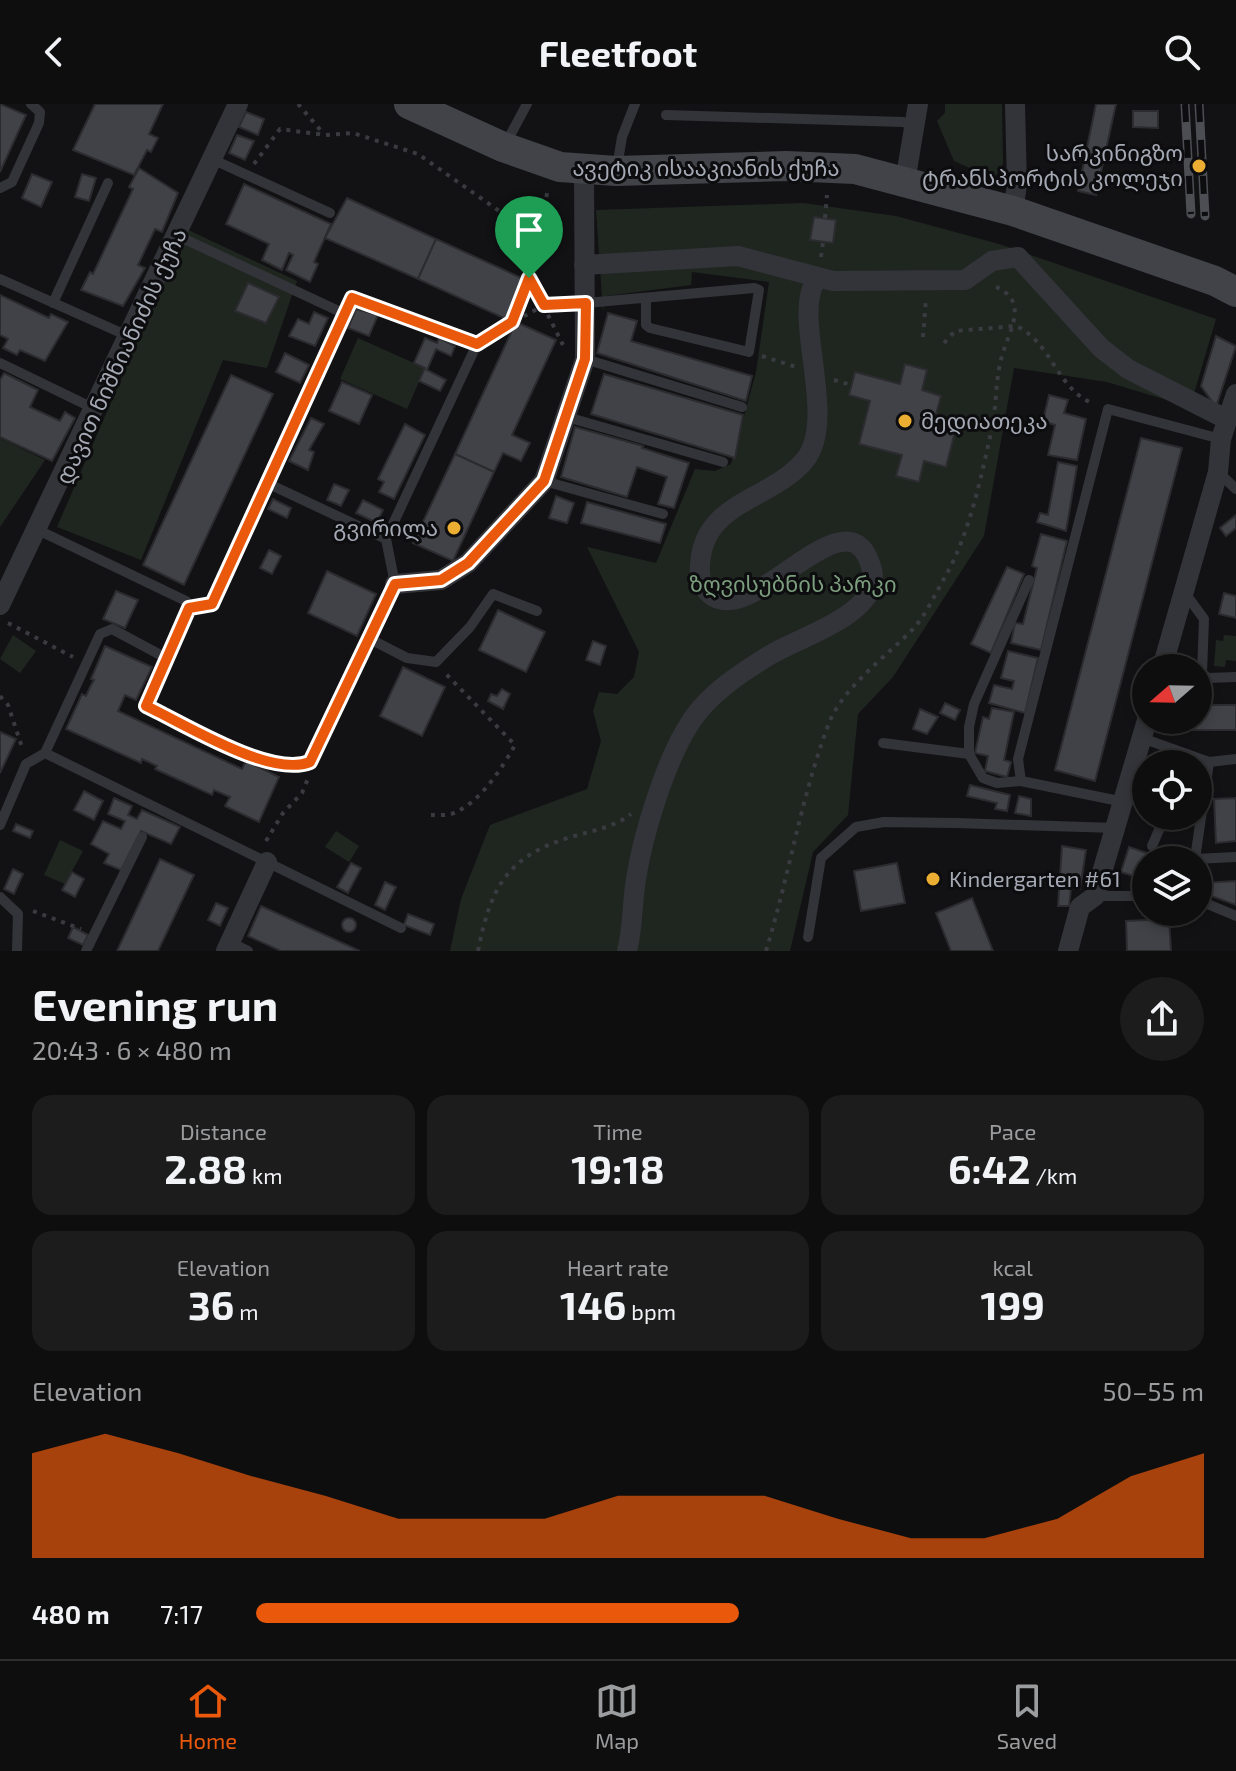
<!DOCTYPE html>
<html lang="en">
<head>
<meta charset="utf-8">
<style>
	:root { --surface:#0e0e0f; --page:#1c1c1d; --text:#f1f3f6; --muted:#9b9c9e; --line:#2e2e2f; --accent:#ea580c }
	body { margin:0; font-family:"Exo 2","Noto Sans Georgian",sans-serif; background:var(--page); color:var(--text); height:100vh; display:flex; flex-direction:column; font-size:30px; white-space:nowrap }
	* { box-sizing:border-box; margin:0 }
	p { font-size:26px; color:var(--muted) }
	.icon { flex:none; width:44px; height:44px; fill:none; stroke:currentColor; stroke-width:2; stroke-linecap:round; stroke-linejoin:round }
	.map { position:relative; height:847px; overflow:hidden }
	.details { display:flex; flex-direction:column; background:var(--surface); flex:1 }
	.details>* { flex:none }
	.needle { width:52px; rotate:250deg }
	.controls { position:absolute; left:1132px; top:550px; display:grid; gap:16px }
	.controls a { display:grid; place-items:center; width:80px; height:80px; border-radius:50%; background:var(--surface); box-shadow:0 4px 12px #0003,0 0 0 2px var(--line); font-size:40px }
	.pin { position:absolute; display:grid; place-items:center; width:68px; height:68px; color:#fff; margin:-82px -34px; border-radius:50% 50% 50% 0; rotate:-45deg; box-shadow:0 0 8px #0007 }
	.pin .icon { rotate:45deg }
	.round { display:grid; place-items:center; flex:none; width:84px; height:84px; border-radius:42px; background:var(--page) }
	.headline { display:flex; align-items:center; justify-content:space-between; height:136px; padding:0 32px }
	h1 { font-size:44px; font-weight:700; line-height:60px }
	.metrics { display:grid; grid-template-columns:repeat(3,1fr); gap:12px; height:136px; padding:8px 32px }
	.metrics div { display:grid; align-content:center; border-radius:20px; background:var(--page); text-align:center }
	.metrics b { font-size:40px; font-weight:700 }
	.metrics small { font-size:22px; font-weight:400 }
	.metrics p { font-size:22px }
	.chart { height:224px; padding:16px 32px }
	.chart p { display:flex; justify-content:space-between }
	.chart svg { width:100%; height:144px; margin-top:8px; fill:var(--accent); opacity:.7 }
	ul { padding:0 32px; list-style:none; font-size:26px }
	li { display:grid; grid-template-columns:128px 96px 1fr; align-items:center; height:60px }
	li i { height:20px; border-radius:10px; background:var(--accent) }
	header { display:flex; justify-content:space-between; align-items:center; height:104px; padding:0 32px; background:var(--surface); font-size:36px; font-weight:700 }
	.tabs { display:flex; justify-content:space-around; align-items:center; height:112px; border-top:2px solid var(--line); background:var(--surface); font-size:22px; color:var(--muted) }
	.tabs a { display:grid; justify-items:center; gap:4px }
	.tabs .current { color:var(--accent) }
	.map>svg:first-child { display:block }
	.green { fill:#1f2620 }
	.building { fill:#414247; stroke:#2c2c30; stroke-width:2 }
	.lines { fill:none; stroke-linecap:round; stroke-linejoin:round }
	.path { stroke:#393b40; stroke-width:4; stroke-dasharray:4 6; stroke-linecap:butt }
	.lane { stroke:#333439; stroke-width:10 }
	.street { stroke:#333439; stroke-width:20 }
	.secondary { stroke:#414349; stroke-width:30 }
	.rail-casing { stroke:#4c4e54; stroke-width:9 }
	.rail { stroke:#0d0d0f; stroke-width:6; stroke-dasharray:18; stroke-linecap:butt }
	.route-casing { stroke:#fff; stroke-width:16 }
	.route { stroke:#ea580c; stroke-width:10 }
	.poi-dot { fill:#ebae33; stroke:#0d0d0f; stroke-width:3 }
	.labels { text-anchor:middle; stroke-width:6; stroke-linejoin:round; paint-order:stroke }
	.poi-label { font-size:22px; fill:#a4a9b4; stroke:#0d0d0f; text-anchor:end }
	.street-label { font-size:22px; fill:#a4a9b4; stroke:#0d0d0f }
	.park-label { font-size:22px; fill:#7c9e7e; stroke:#0d0d0f }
</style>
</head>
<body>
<header><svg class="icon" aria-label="back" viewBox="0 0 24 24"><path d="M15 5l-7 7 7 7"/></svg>Fleetfoot<svg class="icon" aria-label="search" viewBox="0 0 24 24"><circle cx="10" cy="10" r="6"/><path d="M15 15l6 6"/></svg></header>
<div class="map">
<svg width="1236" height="847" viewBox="0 0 1236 847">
	<rect width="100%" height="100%" fill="#121214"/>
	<g class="green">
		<polygon points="945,0 1002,0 1003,60 994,75 954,57 937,17 945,9"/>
		<polygon points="803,99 896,112 999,140 1216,215 1190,303 1107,278 1014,264 984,432 893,573 858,610 848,711 813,748 790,847 450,847 461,795 490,721 587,685 601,637 593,607 599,588 617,590 634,573 639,548 587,443 656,459 695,365 715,367 731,360 756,268 769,178 692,168 691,181 606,192 603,207 596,106"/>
		<polygon points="186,125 297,177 267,264 223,256 141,456 57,423"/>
		<polygon points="358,234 425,264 407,305 340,275"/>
		<polygon points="0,334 45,356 0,423"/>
		<polygon points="13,531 36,547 20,569 0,555"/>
		<polygon points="1224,531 1236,532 1236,557 1226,556 1225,563 1214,562 1216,536 1223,537"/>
		<polygon points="336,727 359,742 349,758 325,743"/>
		<polygon points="60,736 83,747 65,780 44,771"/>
	</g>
	<g class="building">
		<polygon points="0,0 26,11 0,68"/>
		<polygon points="95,0 163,0 149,30 158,34 151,48 147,46 134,71 73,46"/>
		<polygon points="1096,0 1116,0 1096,91 1078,87"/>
		<polygon points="1133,7 1158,7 1158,24 1133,23"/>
		<polygon points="246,8 264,15 258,31 239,23"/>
		<polygon points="237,31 254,37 245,56 229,49"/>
		<polygon points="139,64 178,89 162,128 155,125 138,161 145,164 123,202 81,186 90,168 93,170 133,85 129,83"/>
		<polygon points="32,70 52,78 41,103 22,94"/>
		<polygon points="82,70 96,74 89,97 75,93"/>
		<polygon points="244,80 331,120 314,158 318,160 310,178 286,166 293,151 289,149 282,166 262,156 269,140 226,120"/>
		<polygon points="347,94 436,135 418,175 325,134"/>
		<polygon points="814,113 836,116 833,139 810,136"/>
		<polygon points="436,135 526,176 508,216 418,175"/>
		<polygon points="248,179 279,193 266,219 235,207"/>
		<polygon points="0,191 49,214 51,210 68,218 45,257 20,246 17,251 3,244 8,235 0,231"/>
		<polygon points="356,205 378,211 369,232 348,224"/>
		<polygon points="314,208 328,214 315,242 289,232 298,215 309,220"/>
		<polygon points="608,209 637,217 631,237 752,272 746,297 597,249"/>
		<polygon points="516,218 556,236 512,331 530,339 521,357 503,349 494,368 455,350"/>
		<polygon points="1216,232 1236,242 1216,303 1201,282"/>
		<polygon points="425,234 437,239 439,234 455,242 451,252 436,245 427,266 446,276 440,287 419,277 425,264 414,259"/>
		<polygon points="285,249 309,261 300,279 276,268"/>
		<polygon points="905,260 927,266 922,286 941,292 935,314 957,320 946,363 924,357 919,378 896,372 902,351 859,340 870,297 849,291 855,268 900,280"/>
		<polygon points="4,269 38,286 30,303 60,317 65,308 75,314 52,357 0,333 0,276"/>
		<polygon points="604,270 743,311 735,354 591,310"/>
		<polygon points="231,271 273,290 184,481 143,461"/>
		<polygon points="342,278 372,291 359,320 329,307"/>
		<polygon points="1049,291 1068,296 1064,309 1086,315 1077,356 1048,351 1055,321 1043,317"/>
		<polygon points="311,314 324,320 309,346 314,348 308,366 289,357"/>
		<polygon points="405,320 425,331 394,395 379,388 384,378 378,375"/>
		<polygon points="575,323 643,342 642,344 689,359 674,404 658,400 667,373 637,363 627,393 561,373"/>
		<polygon points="1141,334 1182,344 1095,677 1055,666"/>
		<polygon points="455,350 494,368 453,457 413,439"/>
		<polygon points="1058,358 1077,362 1066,427 1037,418 1040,409 1048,411"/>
		<polygon points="334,380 349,386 341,402 327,396"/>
		<polygon points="556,392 574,399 567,419 549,414"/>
		<polygon points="273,395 291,404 287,414 268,405"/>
		<polygon points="363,396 383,406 377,419 356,409"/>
		<polygon points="587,398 666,420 660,439 581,419"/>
		<polygon points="1236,411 1236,424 1226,432 1220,424"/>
		<polygon points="1041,430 1067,437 1041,546 1011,539 1015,519 1023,520 1037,464 1032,462"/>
		<polygon points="269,446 281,452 272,470 260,464"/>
		<polygon points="1007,463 1024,470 991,549 971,540"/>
		<polygon points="327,467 376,490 357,532 308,509"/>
		<polygon points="116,487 138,496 125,524 103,515"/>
		<polygon points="1224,489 1236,492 1236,514 1219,510"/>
		<polygon points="498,506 545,528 526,568 479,546"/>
		<polygon points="593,537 606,542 600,561 586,556"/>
		<polygon points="105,542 152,563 136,596 125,591 118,607 242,665 246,657 279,673 259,718 225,702 230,693 214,686 212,691 155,665 157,662 142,655 141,659 66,625 82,590 86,592 91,581 94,576 91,575"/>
		<polygon points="1008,547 1038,554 1025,609 989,599 994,581 1012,585 1014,577 1001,574"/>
		<polygon points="403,563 445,583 422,632 380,612"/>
		<polygon points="502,585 510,590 503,605 488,597 491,590 497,592"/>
		<polygon points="945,599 960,606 955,616 940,609"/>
		<polygon points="1198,601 1236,601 1236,626 1180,626 1180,616 1198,616"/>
		<polygon points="992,604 1014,608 1004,656 1011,658 1007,673 985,667 988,652 975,649 983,613 989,615"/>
		<polygon points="920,605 938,613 927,630 913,625"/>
		<polygon points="0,628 16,635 0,669"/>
		<polygon points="970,681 1010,691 1007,707 995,705 997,699 967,692"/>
		<polygon points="84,687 103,697 94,716 74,706"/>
		<polygon points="1019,692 1031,695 1031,712 1015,709"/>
		<polygon points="114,694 132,702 128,711 137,715 142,706 180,723 171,740 141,727 121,766 104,759 109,750 91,740 103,717 121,725 125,717 108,710"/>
		<polygon points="1236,694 1236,737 1216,739 1214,695"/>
		<polygon points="16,720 33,727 30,734 13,727"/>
		<polygon points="1062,742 1086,746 1080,785 1071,784 1069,802 1058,802"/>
		<polygon points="1129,743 1167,756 1146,756 1146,776 1121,768"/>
		<polygon points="160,755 194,771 158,847 117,847"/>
		<polygon points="351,759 361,764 348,789 337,783"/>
		<polygon points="897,759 905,799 861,807 854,767"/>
		<polygon points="13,765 23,770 14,790 4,785"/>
		<polygon points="72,768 84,775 75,793 62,786"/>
		<polygon points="1236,777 1236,801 1209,791 1201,792 1201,779"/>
		<polygon points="385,778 396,783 385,806 375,801"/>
		<polygon points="972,794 993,847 951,847 936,809"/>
		<polygon points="216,799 228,804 220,822 208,816"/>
		<polygon points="261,802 360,847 281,847 248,832"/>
		<polygon points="408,810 434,820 430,831 404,821"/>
		<circle cx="349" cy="821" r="7"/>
		<polygon points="1169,815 1171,847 1127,847 1126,817"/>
		<polygon points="73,823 88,831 83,841 68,834"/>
	</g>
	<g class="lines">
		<g class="path">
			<polyline points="298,0 323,29"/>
			<polyline points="254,60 280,25 325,31 353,29 418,50 539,135"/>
			<polyline points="825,114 827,91"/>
			<polyline points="821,153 823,138"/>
			<polyline points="530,175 563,241"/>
			<polyline points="512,218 534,159 548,84"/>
			<polyline points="489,232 544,201 564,200"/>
			<polyline points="923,233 926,194"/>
			<path d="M944,239l11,-12 61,-5c35,15 41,64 78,78"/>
			<polyline points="762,252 796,263"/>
			<polyline points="834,276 851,281"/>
			<polyline points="8,519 73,553"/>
			<polyline points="0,592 8,601 23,646"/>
			<path d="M431,711c8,0 18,1 25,-3 25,-11 46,-44 59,-67l-70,-72"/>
			<polyline points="266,737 283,709 302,689 309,672"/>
			<polyline points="33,807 81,825"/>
			<path d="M478,847c12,-60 27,-94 90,-113 22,-7 45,-10 63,-24"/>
			<path d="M766,847c23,-75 35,-154 63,-228 15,-37 57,-66 84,-94 13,-14 22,-35 32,-52 25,-44 36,-100 47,-149 5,-24 3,-49 10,-72 7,-26 30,-57 -11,-71"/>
		</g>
		<g class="lane">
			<polyline points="666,11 903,18 915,22"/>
			<polyline points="505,41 527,0"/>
			<polyline points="214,56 330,109"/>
			<polyline points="617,63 622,33 635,0"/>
			<polyline points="0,84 12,78 39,19 40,8 31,0"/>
			<polyline points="178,132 345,210 352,194 477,240 386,435"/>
			<polyline points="0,175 128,232"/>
			<polyline points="53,199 108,79"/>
			<polyline points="586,199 754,184 759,186 749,248 650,224 646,221 646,195"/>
			<polyline points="585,255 742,303"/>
			<polyline points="0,259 95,305"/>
			<polyline points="567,313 723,358"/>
			<polyline points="1218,368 1236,385"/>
			<polyline points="544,377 663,410"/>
			<path d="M38,426l148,71 3,7 -43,98c32,15 118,65 150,61 9,-1 14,-6 19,-13l80,-170 -9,-45 -117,-55"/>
			<polyline points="1185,489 1204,515 1202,569 1208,574 1236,573"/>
			<polyline points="189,504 212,500 345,210"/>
			<polyline points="370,535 407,554 436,558 470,523 493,490 537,507"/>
			<polyline points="1142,634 1209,658 1236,655"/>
			<polyline points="883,639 969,650"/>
			<polyline points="45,649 401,824"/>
			<polyline points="1209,658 1195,755 1236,753"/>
			<polyline points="1021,677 997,679 983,674 969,650 969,623 974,600 1029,476"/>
			<polyline points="1124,698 1021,677 1018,655 1108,305 1221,335"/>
			<polyline points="0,721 26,660 45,649 100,530 112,525 168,555"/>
			<polyline points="1152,742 1165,712"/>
			<polyline points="1095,792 1146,792"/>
			<polyline points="0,793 18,810 17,847"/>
			<polyline points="1198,796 1236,812"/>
			<polyline points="808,833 821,754 856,723 884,718 956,719 1116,724"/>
			<polyline points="230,838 248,847"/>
			<polyline points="86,847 142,733"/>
		</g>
		<g class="street">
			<polyline points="905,78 918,0"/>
			<polyline points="1013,107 1017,81 1015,0"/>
			<polyline points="584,161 738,152 833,177 965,176 992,157 1018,153 1101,244 1128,265 1226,315"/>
			<polyline points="395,480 441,476 468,459 544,377 585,255 584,67"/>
			<polyline points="0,501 238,0"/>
			<polyline points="1162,564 1218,368 1221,335 1236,290"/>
			<polyline points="226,847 267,758"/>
			<path d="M627,847c6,-23 5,-48 9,-72 7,-45 30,-121 56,-159 18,-27 50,-48 78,-65 28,-17 93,-36 102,-70 3,-10 -1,-20 -5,-29 -28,-55 -110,65 -153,41 -11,-6 -15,-19 -14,-31 2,-65 71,-65 105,-106 34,-43 -15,-146 12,-181"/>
			<polyline points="1068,847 1080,803 1095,792 1147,616"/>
		</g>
		<polyline class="secondary" points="409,0 503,43 560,63 616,67 786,62 855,65 1013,107 1215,177 1236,188"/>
		<g class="rail-casing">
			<g id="rail">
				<polyline points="1185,0 1191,110"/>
				<polyline points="1199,0 1205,112"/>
			</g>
		</g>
		<use href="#rail" class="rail"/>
	</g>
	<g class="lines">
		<g class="route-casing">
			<path id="route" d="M529,174l15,27 42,-2 -1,56 -41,122 -76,82 -27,17 -46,4 -85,178c-40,16 -125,-38 -164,-56l43,-98 23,-4 140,-306 125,46 35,-22z"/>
		</g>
		<use href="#route" class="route"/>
	</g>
	<g class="poi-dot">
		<circle cx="1199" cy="62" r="8"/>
		<circle cx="905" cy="317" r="8"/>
		<circle cx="454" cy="424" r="8"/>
		<circle cx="933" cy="775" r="8"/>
	</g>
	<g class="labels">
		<g class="poi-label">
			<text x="1183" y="57">სარკინიგზო<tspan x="1183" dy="25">ტრანსპორტის კოლეჯი</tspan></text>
			<text x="921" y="325" text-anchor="start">მედიათეკა</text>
			<text x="438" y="432">გვირილა</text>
			<text x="949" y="783" text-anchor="start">Kindergarten #61</text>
		</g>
		<g class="street-label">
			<text x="706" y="72">ავეტიკ ისააკიანის ქუჩა</text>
			<text transform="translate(121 252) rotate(-65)" y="8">დავით ნიშნიანიძის ქუჩა</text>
		</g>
		<g class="park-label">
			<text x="793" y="488">ზღვისუბნის პარკი</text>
		</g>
	</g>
</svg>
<div class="controls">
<a><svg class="needle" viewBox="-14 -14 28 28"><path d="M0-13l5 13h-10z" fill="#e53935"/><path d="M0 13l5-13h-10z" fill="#9b9c9e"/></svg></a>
<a><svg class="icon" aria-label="locate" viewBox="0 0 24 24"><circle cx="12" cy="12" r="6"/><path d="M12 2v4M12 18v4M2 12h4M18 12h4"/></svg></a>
<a><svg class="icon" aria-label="layers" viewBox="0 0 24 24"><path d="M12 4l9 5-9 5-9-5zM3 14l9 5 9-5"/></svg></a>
</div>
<div class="pin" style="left:529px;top:174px;background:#1e9e55"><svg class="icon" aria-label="arrive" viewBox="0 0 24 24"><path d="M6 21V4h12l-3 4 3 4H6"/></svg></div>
</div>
<section class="details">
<div class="headline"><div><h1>Evening run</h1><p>20:43 · 6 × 480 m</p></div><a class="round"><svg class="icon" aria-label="share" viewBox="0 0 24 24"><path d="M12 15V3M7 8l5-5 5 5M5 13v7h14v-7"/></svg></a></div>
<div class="metrics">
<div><p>Distance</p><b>2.88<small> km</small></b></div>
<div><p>Time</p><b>19:18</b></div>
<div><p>Pace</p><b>6:42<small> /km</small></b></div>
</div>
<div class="metrics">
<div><p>Elevation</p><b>36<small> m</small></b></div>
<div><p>Heart rate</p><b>146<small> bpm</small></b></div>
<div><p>kcal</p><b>199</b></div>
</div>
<div class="chart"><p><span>Elevation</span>50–55 m</p>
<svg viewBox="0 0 160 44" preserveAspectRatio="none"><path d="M0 44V12L10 6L20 12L30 19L40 25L50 32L60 32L70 32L80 25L90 25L100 25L110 32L120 38L130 38L140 32L150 19L160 12V44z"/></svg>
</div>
<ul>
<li><b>480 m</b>7:17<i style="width:51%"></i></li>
</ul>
</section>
<nav class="tabs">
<a class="current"><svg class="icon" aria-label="home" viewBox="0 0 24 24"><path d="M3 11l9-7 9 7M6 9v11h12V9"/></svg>Home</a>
<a><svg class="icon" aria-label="map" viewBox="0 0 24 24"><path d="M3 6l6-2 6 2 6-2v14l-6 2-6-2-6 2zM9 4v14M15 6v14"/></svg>Map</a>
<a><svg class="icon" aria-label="saved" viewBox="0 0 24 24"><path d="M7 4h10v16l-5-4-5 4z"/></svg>Saved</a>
</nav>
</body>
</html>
